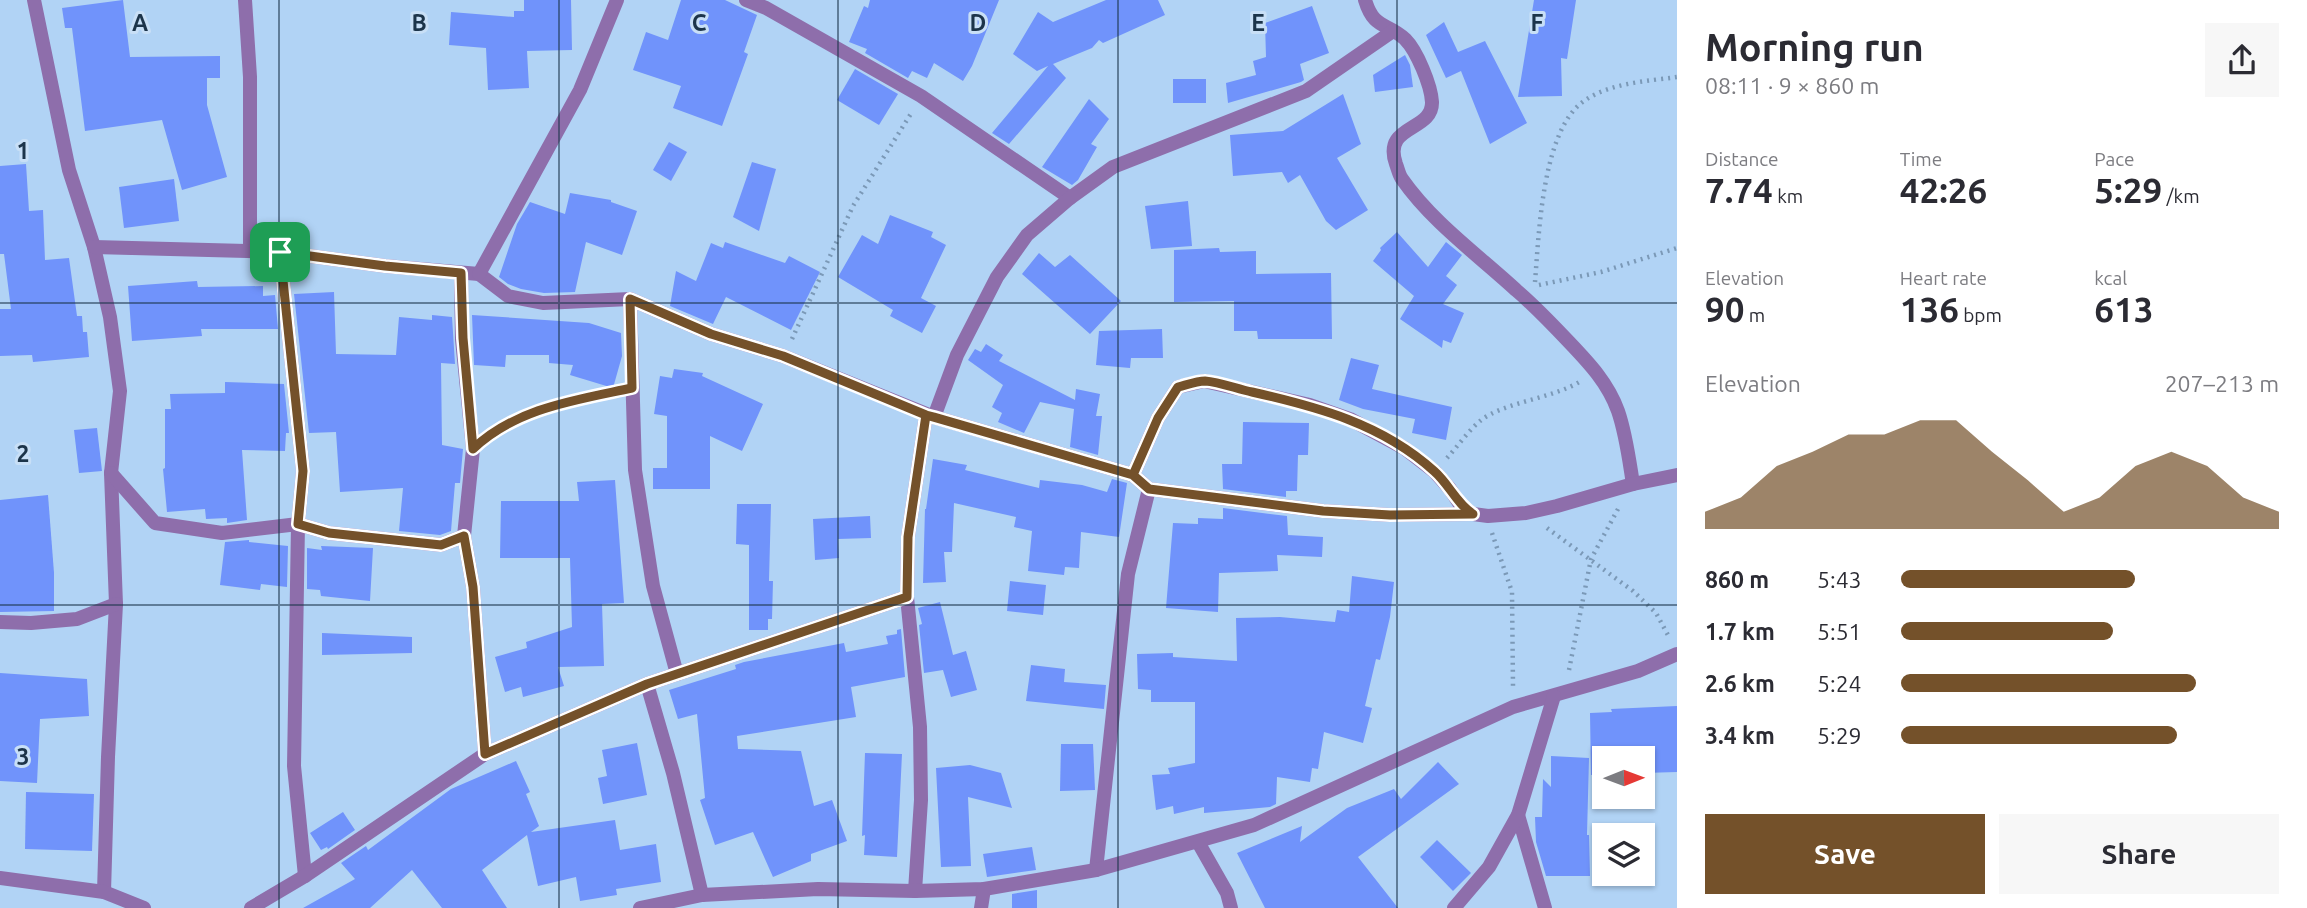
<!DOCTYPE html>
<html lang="en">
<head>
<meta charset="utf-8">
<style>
	:root { --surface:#fff; --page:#f7f7f7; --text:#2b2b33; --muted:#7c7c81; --accent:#74512a }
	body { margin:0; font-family:Ubuntu,sans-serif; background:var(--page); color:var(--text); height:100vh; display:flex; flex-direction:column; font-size:26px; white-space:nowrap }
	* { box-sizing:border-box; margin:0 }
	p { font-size:23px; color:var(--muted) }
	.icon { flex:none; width:38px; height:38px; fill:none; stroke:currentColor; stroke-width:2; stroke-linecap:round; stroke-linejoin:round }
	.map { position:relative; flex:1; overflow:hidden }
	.details { display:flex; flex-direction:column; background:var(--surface); width:630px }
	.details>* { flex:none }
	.needle { width:46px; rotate:89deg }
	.controls { position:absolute; left:1592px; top:746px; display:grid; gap:14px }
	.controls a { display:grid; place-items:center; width:63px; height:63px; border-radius:0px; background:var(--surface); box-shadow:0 2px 5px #0004; font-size:35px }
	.pin { position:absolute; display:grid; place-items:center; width:60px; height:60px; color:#fff; margin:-30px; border-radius:14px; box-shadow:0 4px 10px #0006 }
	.round { display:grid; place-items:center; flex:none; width:74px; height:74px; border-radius:0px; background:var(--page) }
	.head { display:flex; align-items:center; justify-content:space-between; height:119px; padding:0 28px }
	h1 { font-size:38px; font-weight:700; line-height:52px }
	.metrics { display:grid; grid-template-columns:repeat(3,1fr); gap:10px; height:119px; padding:7px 28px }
	.metrics div { display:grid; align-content:center }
	.metrics b { font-size:35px; font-weight:700 }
	.metrics small { font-size:19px; font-weight:400 }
	.metrics p { font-size:19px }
	.chart { height:196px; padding:14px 28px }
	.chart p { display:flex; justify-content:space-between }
	.chart svg { width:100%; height:126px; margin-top:7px; fill:var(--accent); opacity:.7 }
	.primary-button { display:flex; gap:14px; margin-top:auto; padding:14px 28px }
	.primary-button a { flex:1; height:80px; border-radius:0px; background:var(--accent); color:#fff; font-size:28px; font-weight:700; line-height:80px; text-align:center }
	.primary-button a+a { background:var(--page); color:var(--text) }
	ul { padding:0 28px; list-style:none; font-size:23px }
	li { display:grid; grid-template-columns:112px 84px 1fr; align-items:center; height:52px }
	li i { height:18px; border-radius:9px; background:var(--accent) }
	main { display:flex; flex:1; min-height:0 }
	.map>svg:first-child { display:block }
	.building { fill:#7093fb }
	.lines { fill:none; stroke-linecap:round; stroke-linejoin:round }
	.path { stroke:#7b99b7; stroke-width:4.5; stroke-dasharray:2 5; stroke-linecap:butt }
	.minor { stroke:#8e6eab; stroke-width:14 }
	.route-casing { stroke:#fff; stroke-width:14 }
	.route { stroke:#74512a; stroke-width:9 }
	.grid { fill:none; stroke:#1c344a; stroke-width:2; stroke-opacity:0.55 }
	.grid-label { font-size:23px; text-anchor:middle; font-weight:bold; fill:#1c344a; stroke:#c8dff6; stroke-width:6; stroke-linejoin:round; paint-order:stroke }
</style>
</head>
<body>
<main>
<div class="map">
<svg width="1677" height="908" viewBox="0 0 1677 908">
	<rect width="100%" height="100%" fill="#b1d3f5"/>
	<g class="building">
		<polygon points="123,0 130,57 220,56 220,78 207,78 207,105 227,177 182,190 162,120 85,131 72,28 65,28 62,8"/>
		<polygon points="524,0 571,0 572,50 527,51 529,88 488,90 486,48 449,45 451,12 514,17 514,11 524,11"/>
		<polygon points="681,0 725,0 757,15 744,52 748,54 722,126 673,108 681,86 633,70 646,32 668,40"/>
		<polygon points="870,0 999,0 972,66 963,81 934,63 927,78 912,71 908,78 865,53 867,49 849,42 864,6 868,8"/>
		<polygon points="1106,0 1158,0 1165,15 1103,43 1099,40 1092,48 1053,64 1066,78 1009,144 992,133 1048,66 1037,71 1013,54 1038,12 1053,22"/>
		<polygon points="1534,0 1576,0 1567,59 1561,58 1562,96 1518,97"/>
		<polygon points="1312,6 1329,53 1300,64 1304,80 1301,82 1228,103 1226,83 1256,75 1253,61 1266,57 1265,23"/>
		<polygon points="1444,22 1458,52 1485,41 1527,123 1490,144 1461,71 1446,78 1426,35"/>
		<polygon points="1405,55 1410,65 1413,87 1375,92 1373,75"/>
		<polygon points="855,69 898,94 879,125 837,100"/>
		<rect x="1173" y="79" width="33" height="24"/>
		<polygon points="1343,94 1361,144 1337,158 1368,210 1336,230 1326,221 1300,175 1288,183 1282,172 1233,176 1230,135 1283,131"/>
		<polygon points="1089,99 1109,119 1091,144 1097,147 1078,180 1072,185 1042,167"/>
		<polygon points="669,142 687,152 671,181 653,170"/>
		<polygon points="752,162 776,169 759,231 733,217"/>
		<polygon points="26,164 29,211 43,210 45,260 69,258 77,316 82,316 83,332 87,332 89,357 33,362 32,355 0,356 0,309 11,309 4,254 0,254 0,166"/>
		<polygon points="174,179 179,221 124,228 119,187"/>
		<polygon points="570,193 611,200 611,202 637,211 622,255 586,242 575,292 544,293 521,289 508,284 499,277 517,224 530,202 565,214"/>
		<polygon points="1188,201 1192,246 1151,249 1145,206"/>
		<polygon points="890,215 933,232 931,237 946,245 921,298 936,306 922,333 890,316 893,310 838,277 862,235 878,244"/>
		<polygon points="1397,232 1428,267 1446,242 1462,255 1446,276 1457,285 1443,304 1464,313 1451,343 1443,340 1442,348 1400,319 1414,296 1373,261 1381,250 1380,248"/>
		<polygon points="725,242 785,263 789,256 820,272 791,330 726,297 713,324 670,306 676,271 696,281 711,243 723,248"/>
		<polygon points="1219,248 1220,252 1256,251 1256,274 1331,273 1332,339 1258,339 1257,331 1234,331 1234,301 1174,302 1174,250"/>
		<polygon points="1039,253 1055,267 1070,255 1121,301 1090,334 1022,274"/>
		<polygon points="197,281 198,287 263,286 263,296 275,295 278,329 201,329 202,336 132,341 128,286"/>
		<polygon points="334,292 336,354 396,355 399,317 432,320 432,315 452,317 455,364 441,363 442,445 463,449 460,483 455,483 451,531 440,535 399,531 403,488 340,492 336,432 309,433 294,294"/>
		<polygon points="472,315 589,323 621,333 622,356 613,388 570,375 573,365 549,363 549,355 506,355 505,367 474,365"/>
		<polygon points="1162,329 1163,358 1131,358 1130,368 1096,365 1099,331"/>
		<polygon points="986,344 1003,355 999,361 1075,400 1076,389 1100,394 1096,416 1102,416 1098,455 1070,447 1074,409 1040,402 1024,433 998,422 1002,413 992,407 1003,385 968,360 975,349 981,352"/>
		<polygon points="1351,358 1379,365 1372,389 1452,407 1446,440 1412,433 1415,419 1363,409 1339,400"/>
		<polygon points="674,369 703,373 702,376 763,404 742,451 710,436 710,489 653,489 653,468 667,468 667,416 654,414 660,376 672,378"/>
		<polygon points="225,382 284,384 289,433 286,433 285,451 242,450 247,520 227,523 227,518 206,519 205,509 167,512 163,469 165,468 165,409 171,409 170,394 225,393"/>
		<polygon points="1243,422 1309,423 1308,455 1298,455 1297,491 1286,491 1286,497 1223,489 1222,464 1242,464"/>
		<polygon points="97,428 102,471 79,473 74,430"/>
		<polygon points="933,459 967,465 965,470 1039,488 1040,480 1082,485 1107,492 1112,479 1127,483 1119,537 1081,532 1079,568 1065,567 1064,575 1028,571 1032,531 1014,527 1016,517 954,503 952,552 944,552 946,582 923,583 925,509 926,509"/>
		<polygon points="615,480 624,603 602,604 604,666 558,667 564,686 523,697 521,687 505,692 495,657 527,648 526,642 572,627 570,558 500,558 501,501 579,501 577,482"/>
		<polygon points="48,495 54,573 54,611 0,612 0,500"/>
		<polygon points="737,504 771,504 769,581 773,581 772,619 768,619 768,630 749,630 749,545 736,544"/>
		<polygon points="1223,508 1287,516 1288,535 1323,537 1322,557 1277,555 1278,571 1219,573 1218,612 1166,608 1173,523 1198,524 1198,518 1223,519"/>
		<polygon points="870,516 871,538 838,539 839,558 815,560 813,519"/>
		<polygon points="249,540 249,542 288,546 287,587 261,584 260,590 220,585 225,542"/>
		<polygon points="321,546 373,548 370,601 321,596 320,590 307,589 307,548 322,550"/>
		<polygon points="1352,576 1394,582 1390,617 1380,660 1376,659 1365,706 1372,708 1363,743 1324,732 1318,769 1312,768 1310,782 1277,777 1276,804 1270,807 1204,813 1204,807 1174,814 1173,806 1156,810 1152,775 1170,774 1168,768 1195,763 1195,702 1151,702 1151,690 1138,689 1137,654 1173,653 1173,657 1237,661 1236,618 1280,617 1335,622 1337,610 1349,612"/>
		<polygon points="1010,581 1046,585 1043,615 1007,611"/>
		<polygon points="940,602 953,655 966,651 977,690 951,697 943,670 924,673 919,625 922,624 918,608"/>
		<polygon points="901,629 905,677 851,687 856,717 737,736 738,749 801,751 814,806 832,800 847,841 811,854 811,861 773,877 753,832 715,845 700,800 705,798 697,714 678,719 669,690 736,669 735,665 744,662 844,643 846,652 888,644 886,636 897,634 897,630"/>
		<polygon points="322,633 412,637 412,653 322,655"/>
		<polygon points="1031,665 1065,669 1064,682 1106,685 1104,709 1026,701"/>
		<polygon points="0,673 87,679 89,716 40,719 37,783 0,781"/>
		<polygon points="1677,706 1677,772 1643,773 1643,758 1605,758 1605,774 1591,775 1590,713 1612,712 1611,709"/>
		<polygon points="637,743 647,795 603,804 598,778 607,776 602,750"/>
		<polygon points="1061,744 1093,744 1095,790 1060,791"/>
		<polygon points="865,753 902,754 897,857 864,855 865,835 862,836"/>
		<polygon points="1551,756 1589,758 1587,835 1589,835 1590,876 1546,876 1536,842 1535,817 1542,817 1543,779 1551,787"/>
		<polygon points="516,761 530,792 526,794 539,826 531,832 615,820 620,850 656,844 661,882 616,889 617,895 580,901 576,877 538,886 527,835 482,870 507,908 442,908 412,870 370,908 303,908 355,879 341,863 366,846 368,850 451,789"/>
		<polygon points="1438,762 1459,784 1358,857 1398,908 1265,908 1237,853 1302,826 1300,842 1347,808 1394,789 1401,799"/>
		<polygon points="970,765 1001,773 1012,808 968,797 971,866 941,867 936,768"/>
		<polygon points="26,792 94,794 92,851 25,849"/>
		<polygon points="343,812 355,830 328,849 327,847 321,850 310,833"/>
		<polygon points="1437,840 1471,873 1453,891 1420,857"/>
		<polygon points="1032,847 1036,870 987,877 983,854"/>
		<polygon points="1037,890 1037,908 1012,908 1012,894"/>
	</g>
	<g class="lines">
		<g class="path">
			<path d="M1535,282c4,-48 7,-152 49,-181 25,-18 64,-20 93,-24"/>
			<polyline points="1539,285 1601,272 1677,248"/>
			<polyline points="792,339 853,206 912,112"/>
			<polyline points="490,434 549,405 614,392"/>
			<path d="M1447,458c11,-12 21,-27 33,-37 23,-19 72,-22 101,-40"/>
			<polyline points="1547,528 1633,591 1656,613 1669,637"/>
			<polyline points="1492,533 1512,592 1513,686"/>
			<polyline points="1569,670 1591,559 1618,509"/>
		</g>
		<g class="minor">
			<polyline points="34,0 69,170 94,247 110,317 120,391 111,473 116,604 108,757 104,892"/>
			<polyline points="245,0 250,77 250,251"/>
			<polyline points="746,0 766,8 921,96 1070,198"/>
			<path d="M1365,0c9,30 22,22 40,39 12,12 26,46 27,63 1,30 -50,22 -36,62 2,5 3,11 6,15 30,43 76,76 114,111 19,16 36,34 53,52 20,21 39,41 49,69 8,23 11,48 15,73"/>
			<polyline points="94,247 280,252 385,266 479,274 508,296 543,303 630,299 711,334 783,356 934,417 1133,475 1149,489 1323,511 1390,515 1473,514"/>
			<polyline points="280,252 303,471 298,524 294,766 305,876"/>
			<polyline points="461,273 462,339 473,449 464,536 473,587 485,754"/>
			<polyline points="479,274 580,90 617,0"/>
			<polyline points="630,299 635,470 653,586 677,674"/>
			<polyline points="934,417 957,355 997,277 1027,235 1070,198 1113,167 1306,91 1393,31"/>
			<polyline points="111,473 155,523 222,533 298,524 329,533 441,545 464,536"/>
			<polyline points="1133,475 1158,418 1178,387 1204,381 1310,405 1350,419 1404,448 1435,472 1450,489 1461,506 1473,514 1488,516 1526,513 1557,506 1633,484 1677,475"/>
			<polyline points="0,622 31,623 77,619 116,604"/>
			<polyline points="647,684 673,773 702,895"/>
			<polyline points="1518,815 1545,908"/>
			<polyline points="1198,842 1227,893 1231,908"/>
			<polyline points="1096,870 1128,574 1149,489"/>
			<polyline points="0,878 104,892 144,908"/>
			<polyline points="915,891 921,800 920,727 907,597 908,537 926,415"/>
			<polyline points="251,908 305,876 485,754 647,684 907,597"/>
			<polyline points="640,908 702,895 818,889 915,891 984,889 1096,870 1254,825 1513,707 1638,671 1677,654"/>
			<polyline points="981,908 984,889"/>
			<polyline points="1454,908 1489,867 1518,815 1554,696"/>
		</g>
	</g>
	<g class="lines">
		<g class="route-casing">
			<path id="route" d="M280,252l105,14 76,7 2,65 10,111c43,-41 103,-49 159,-61l-2,-89 81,35 72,22 143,59 207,60 16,14 174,22 67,4 83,-1c-17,-11 -24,-30 -39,-43 -52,-47 -116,-64 -182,-79 -15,-3 -32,-10 -47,-11 -8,0 -19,4 -27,6l-20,31 -25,57 -199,-58 -8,-2 -18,122 -1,60 -260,87 -162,70 -12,-167 -9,-51 -23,9 -112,-12 -31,-9 5,-53 -23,-219"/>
		</g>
		<use href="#route" class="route"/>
	</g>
	<path class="grid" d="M279,0v908M559,0v908M838,0v908M1118,0v908M1397,0v908M0,303h1677M0,605h1677"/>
	<g class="grid-label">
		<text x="140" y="31">A</text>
		<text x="419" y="31">B</text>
		<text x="699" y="31">C</text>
		<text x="978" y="31">D</text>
		<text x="1258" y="31">E</text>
		<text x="1537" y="31">F</text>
		<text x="23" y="159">1</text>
		<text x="23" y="462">2</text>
		<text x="23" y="765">3</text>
	</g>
</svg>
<div class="controls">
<a><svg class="needle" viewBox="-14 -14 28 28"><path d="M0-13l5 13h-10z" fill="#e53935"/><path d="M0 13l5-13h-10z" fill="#7c7c81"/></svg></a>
<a><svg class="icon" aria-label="layers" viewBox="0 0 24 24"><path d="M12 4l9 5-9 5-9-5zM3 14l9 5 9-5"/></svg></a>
</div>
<div class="pin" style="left:280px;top:252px;background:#1e9e55"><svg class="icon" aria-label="arrive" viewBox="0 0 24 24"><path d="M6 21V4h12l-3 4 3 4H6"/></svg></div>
</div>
<section class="details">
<div class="head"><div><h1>Morning run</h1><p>08:11 · 9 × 860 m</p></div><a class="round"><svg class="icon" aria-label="share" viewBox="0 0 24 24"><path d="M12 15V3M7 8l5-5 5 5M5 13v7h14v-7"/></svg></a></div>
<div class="metrics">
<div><p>Distance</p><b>7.74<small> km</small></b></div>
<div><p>Time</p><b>42:26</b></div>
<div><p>Pace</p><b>5:29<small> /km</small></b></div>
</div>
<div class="metrics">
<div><p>Elevation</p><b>90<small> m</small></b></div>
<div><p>Heart rate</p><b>136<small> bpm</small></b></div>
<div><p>kcal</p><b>613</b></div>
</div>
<div class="chart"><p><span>Elevation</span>207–213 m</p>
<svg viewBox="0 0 160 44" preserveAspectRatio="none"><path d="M0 44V38L10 33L20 22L30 17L40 11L50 11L60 6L70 6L80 17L90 27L100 38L110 33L120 22L130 17L140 22L150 33L160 38V44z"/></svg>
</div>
<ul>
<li><b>860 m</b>5:43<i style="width:62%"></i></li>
<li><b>1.7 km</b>5:51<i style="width:56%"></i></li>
<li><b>2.6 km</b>5:24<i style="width:78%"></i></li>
<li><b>3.4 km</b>5:29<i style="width:73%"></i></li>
</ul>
<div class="primary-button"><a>Save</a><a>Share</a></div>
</section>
</main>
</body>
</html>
